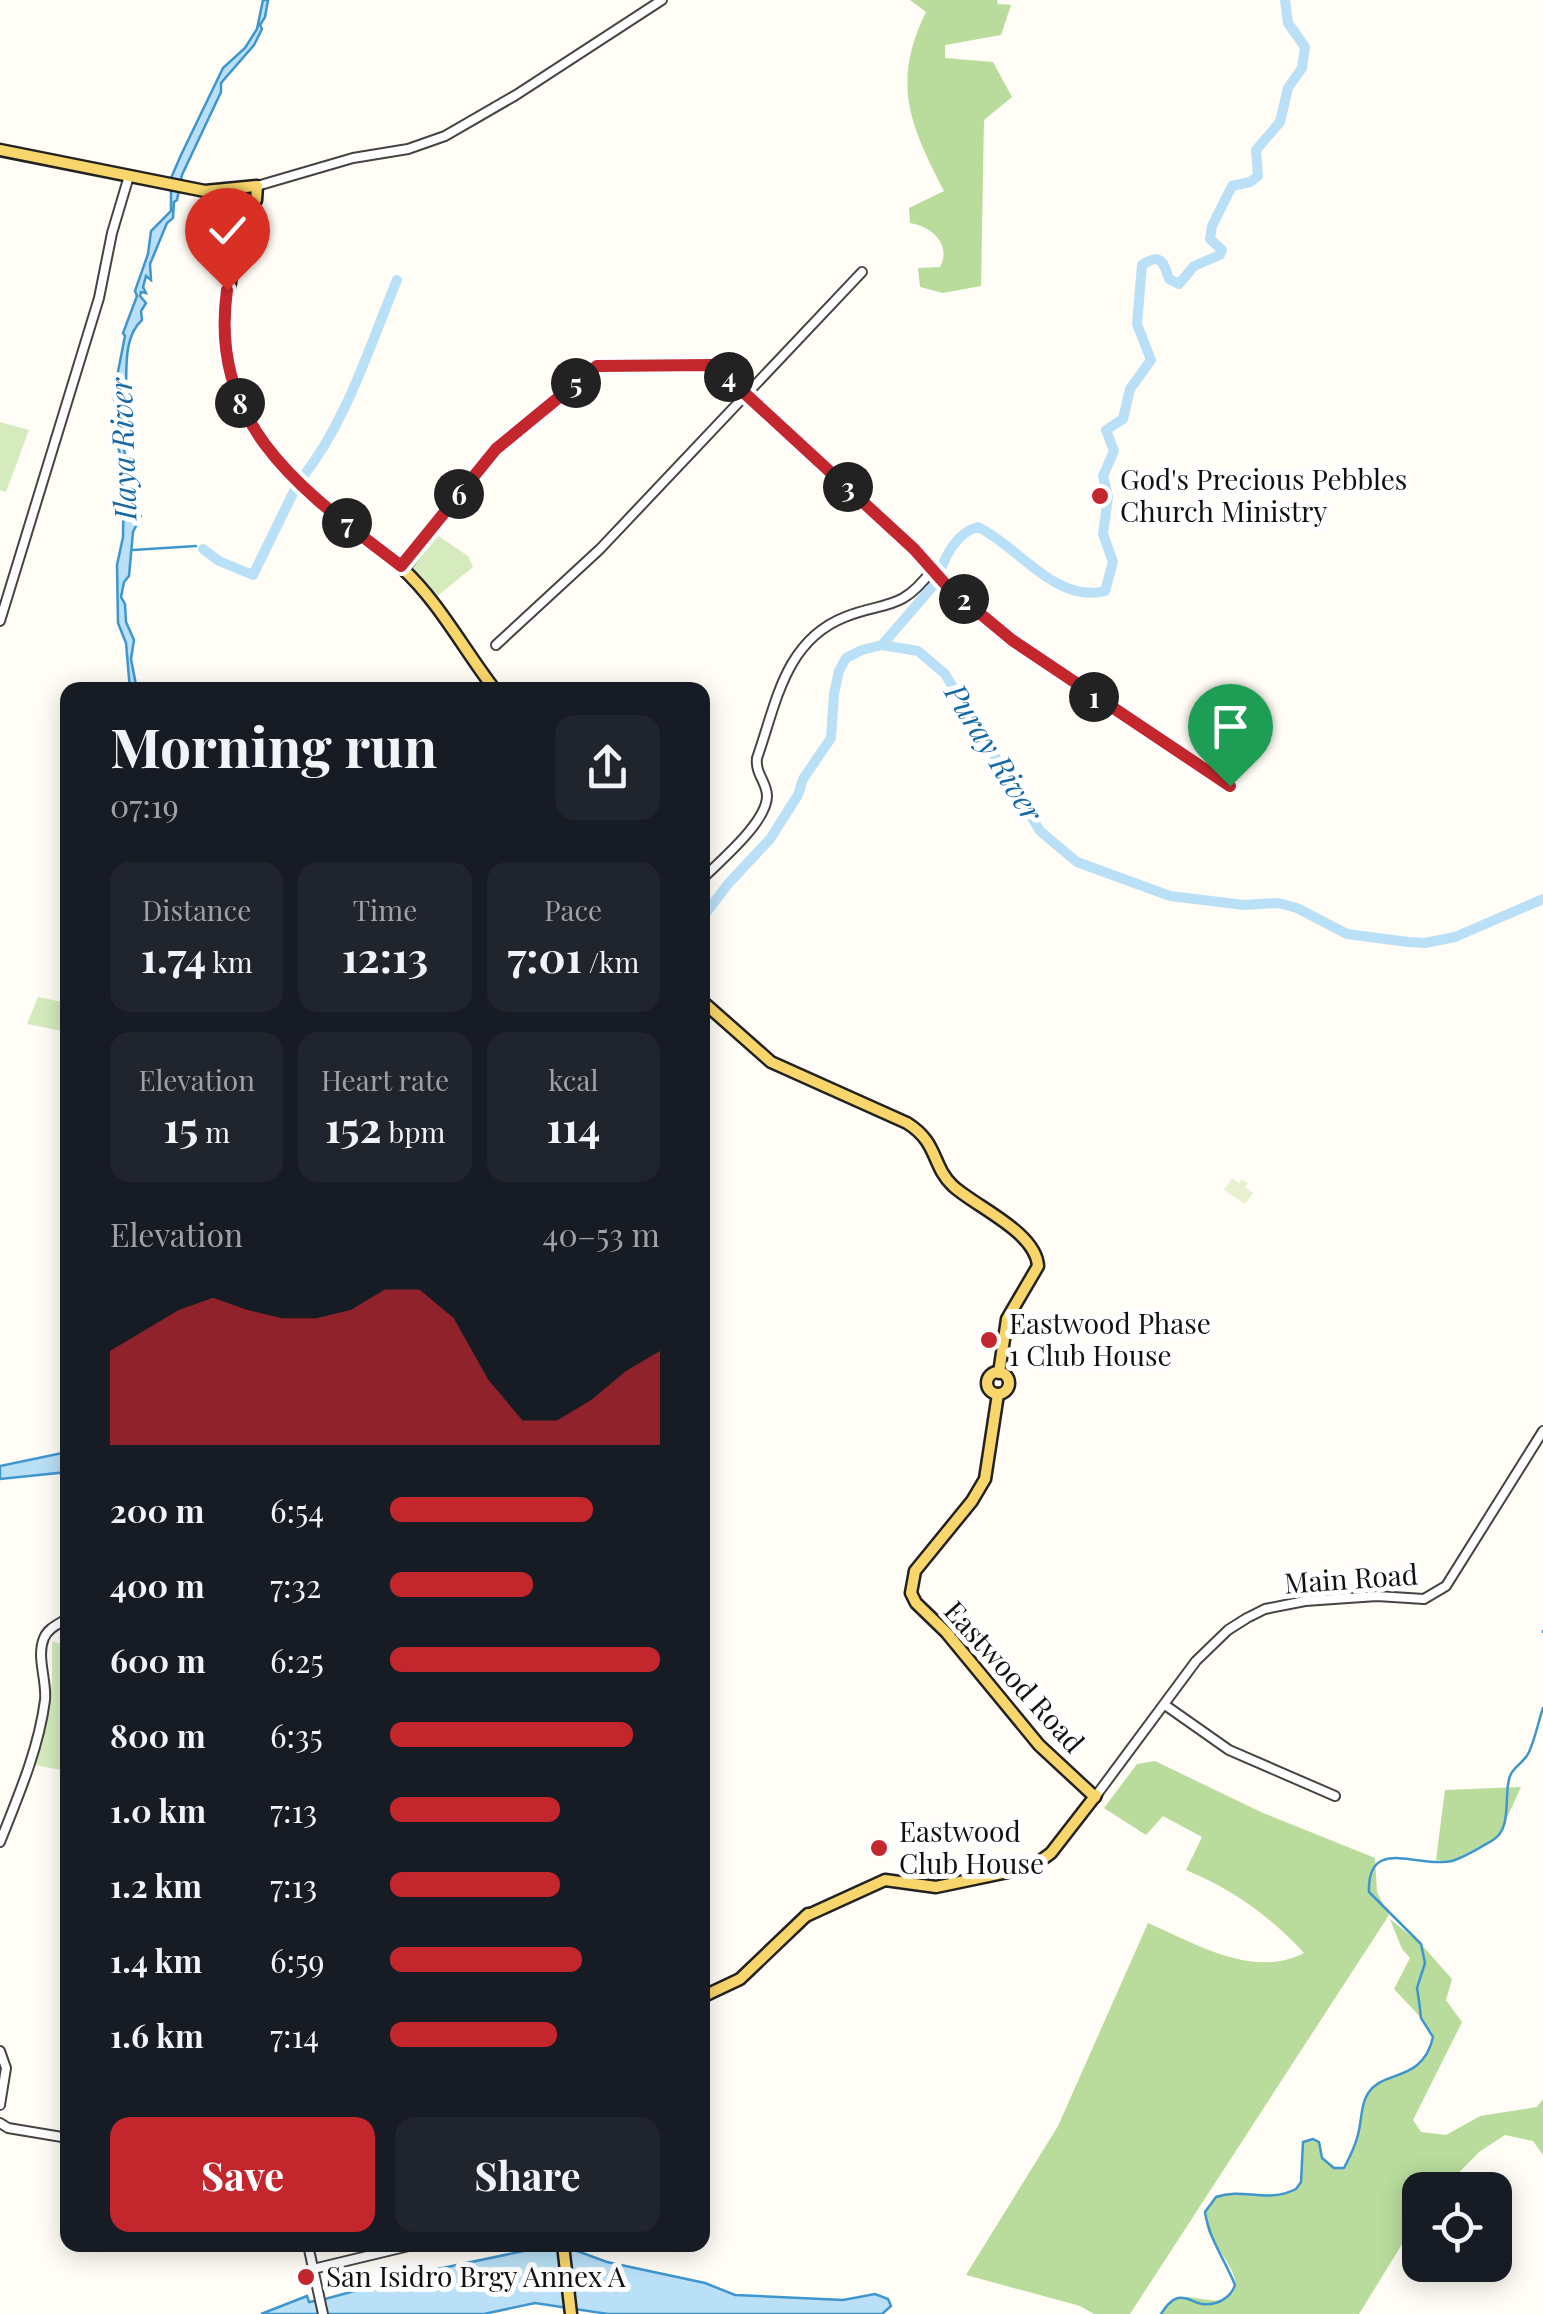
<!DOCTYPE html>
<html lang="en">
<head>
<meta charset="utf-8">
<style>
	:root { --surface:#171b24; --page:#20242c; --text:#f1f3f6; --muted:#9ea1a6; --accent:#c4262e }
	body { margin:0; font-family:"Playfair Display",serif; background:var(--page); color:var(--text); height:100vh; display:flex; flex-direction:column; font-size:38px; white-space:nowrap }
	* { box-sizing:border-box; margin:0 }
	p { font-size:32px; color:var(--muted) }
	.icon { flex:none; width:55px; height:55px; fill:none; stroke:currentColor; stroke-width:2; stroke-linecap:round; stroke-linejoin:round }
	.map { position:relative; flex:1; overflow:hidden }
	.panel { position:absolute; left:60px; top:682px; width:650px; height:1570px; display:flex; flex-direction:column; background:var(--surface); border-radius:20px; box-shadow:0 5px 25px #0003 }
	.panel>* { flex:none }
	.buttons { position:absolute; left:1402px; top:2172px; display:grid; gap:20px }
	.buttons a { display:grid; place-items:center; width:110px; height:110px; border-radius:20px; background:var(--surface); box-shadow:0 5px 25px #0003; font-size:50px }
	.pin { position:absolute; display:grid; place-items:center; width:85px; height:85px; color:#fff; margin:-102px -42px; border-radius:50% 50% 50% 0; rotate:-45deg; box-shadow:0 0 10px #0007 }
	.pin .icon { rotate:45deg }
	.km { position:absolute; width:50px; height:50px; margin:-25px; border-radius:50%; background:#222; color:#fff; font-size:28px; line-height:50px; text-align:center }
	.round { display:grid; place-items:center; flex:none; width:105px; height:105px; border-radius:20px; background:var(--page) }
	.headline { display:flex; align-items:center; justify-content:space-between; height:170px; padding:0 50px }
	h1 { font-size:55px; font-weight:700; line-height:75px }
	.stats { display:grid; grid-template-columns:repeat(3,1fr); gap:15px; height:170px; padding:10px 50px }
	.stats div { display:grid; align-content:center; border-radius:20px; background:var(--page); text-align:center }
	.stats b { font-size:42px; font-weight:700 }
	.stats small { font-size:28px; font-weight:400 }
	.stats p { font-size:28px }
	.chart { height:280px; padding:20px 50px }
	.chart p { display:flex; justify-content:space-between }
	.chart svg { width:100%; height:180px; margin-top:10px; fill:var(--accent); opacity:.7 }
	.action { display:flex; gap:20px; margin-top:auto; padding:20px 50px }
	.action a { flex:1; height:115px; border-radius:20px; background:var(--accent); color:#fff; font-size:40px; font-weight:700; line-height:115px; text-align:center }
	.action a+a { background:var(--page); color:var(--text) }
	ul { padding:0 50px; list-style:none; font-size:32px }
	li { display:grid; grid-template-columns:160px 120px 1fr; align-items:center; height:75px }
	li i { height:25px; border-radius:12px; background:var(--accent) }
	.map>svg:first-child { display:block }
	.green { fill:#d5ebbd }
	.forest { fill:#b9dc9c }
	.pitch { fill:#e6f2cf }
	.water { fill:#b9e0f7; stroke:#3f96cf; stroke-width:2.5 }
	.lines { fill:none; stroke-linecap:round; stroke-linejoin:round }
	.stream { stroke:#3f96cf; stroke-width:2.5 }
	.river { stroke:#b9e0f7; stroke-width:10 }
	.minor-casing { stroke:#444; stroke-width:12 }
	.major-casing { stroke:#222; stroke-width:15 }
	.minor { stroke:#fff; stroke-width:8 }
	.major { stroke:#f9d66b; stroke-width:10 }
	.route-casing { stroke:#fff; stroke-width:20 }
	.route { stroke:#c4262e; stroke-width:12 }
	.poi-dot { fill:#c4262e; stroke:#fff; stroke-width:4 }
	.labels { text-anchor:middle; stroke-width:10; stroke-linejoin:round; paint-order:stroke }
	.poi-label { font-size:28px; fill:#111; stroke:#fff; text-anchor:start }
	.street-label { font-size:28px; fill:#111; stroke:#fff }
	.water-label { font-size:30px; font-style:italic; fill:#1768a6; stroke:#fff }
</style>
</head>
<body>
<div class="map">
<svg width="1543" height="2314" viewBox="0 0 1543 2314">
	<rect width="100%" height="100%" fill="#fffdf5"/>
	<g class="green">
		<polygon points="0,422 29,430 6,492 0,490"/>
		<polygon points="437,535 468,556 473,567 435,598 408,568"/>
		<polygon points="38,997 67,1003 67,1032 27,1024"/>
		<polygon points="52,1641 67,1646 67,1771 29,1764 52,1684"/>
	</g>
	<g class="forest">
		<path d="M910,0h87l1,4 13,1 -10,30 -56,10v13l48,4 19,35 -28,23 -3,166 -38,7 -23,-6 -2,-19 22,-1c12,-23 -8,-40 -30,-44l-1,-15 35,-17c-34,-66 -53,-108 -18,-179z"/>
		<path d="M1155,1761l108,52 112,45 2,34 12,23 -259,399h-36l-14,-8 -114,-31 92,-149 90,-203c48,21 105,56 156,30 -34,-37 -72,-64 -118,-83l16,-33 -39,-21 -17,19 -42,-27 33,-44z"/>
		<polygon points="1521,1787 1498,1837 1451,1861 1436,1860 1445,1790"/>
		<path d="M1390,1919l31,25 31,35 -6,21 16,22 -49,98 8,12 25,3 34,-19 57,-9 6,-8v56l-10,-14 -28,-6 -26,17 -37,38h-22v25l-61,99h-198c25,-36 48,0 71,-20 13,-15 -15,-45 -22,-58 -4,-7 -4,-16 -5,-24l11,-15c28,-10 50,7 80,-8l5,-8 2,-39 10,-3 6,3 3,17 12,9h10c5,-10 10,-20 13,-30 5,-14 3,-34 12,-46 15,-22 54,-10 64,-55l-10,-17 -29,-31 16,-31 -8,-9z"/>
	</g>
	<polygon class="pitch" points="1232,1178 1239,1183 1242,1179 1248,1183 1245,1187 1253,1193 1245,1204 1224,1190"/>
	<g class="water">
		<path d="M263,0h5l-3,17 -5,8 2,4 -8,16 -33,38v9l-39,83 -5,25 -3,2 -1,16 -6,5 -17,41 1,16 -5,-4 -3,11 3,6 -5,-1 -1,4 6,7 -5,8 1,9c-19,17 -15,50 -16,69l-6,2 4,8 -3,13 1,31 11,38 -2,24 10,11 -8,16 -4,44 -5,6 -3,15 4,7 1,18 8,18 -3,19 6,31h-7l-4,-47 -8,-20 -1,-58 6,-28 1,-68 -10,-37 4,-24 -5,-11 12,-61 -2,-3 14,-37 -2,-5 13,-37 3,-23 20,-20v-33l10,-23 42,-87 22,-20 12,-19z"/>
		<polygon points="67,1452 67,1472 0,1479 0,1466"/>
		<polygon points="543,2247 569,2248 607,2262 705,2283 735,2295 843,2300 875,2294 888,2299 891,2306 882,2314 608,2314 535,2303 484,2314 261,2314 307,2296 309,2302 325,2299 428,2271"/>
	</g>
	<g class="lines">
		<g class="stream">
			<polyline points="133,550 196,546"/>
			<polyline points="1543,1631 1543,1632"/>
			<path d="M1161,2314c4,-6 9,-14 17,-16 9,-2 16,5 24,6 14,2 29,-6 33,-19 -10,-25 -26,-46 -30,-73l11,-15c28,-10 50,7 80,-8l5,-7 2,-40 10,-3 6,3 3,16 12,10h10c5,-10 10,-19 13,-30 5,-14 3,-34 12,-46 15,-22 54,-10 64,-55l-12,-19 -2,-17 -2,-13 8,-25 -4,-19 -52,-52c-2,-57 51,-23 83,-31 13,-4 29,-14 41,-21 20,-12 10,-45 17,-64 3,-9 15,-14 19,-24 6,-13 9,-29 14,-44"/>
		</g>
		<g class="river">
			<path d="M302,478c45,-57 67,-131 95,-198"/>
			<polyline points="203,549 219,561 253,575 296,487"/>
			<path d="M940,572c6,-18 18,-40 38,-45 40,19 78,77 127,64l8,-29 -10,-28 5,-37 -5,-21 11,-25 -8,-21 17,-11 7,-30 21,-29 -14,-36 5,-59c19,-13 22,-2 27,14l10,5 15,-18 26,-11 2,-5 -12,-11 2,-13 20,-40 18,-4 8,-6 -2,-26 24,-28 8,-34 14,-20 3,-21 -17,-24 -3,-23"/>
			<polyline points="882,645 939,579"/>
			<polyline points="702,918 728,884 770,839 798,795 803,779 831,738 834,694 839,671 846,658 862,650 882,645 918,651 945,674 1040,831 1077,862 1170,896 1244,905 1278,903 1297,908 1347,934 1408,942 1425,943 1455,937 1543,899"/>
		</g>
		<g class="minor-casing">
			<g id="minor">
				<polyline points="257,186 353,158 408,149 445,136 516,95 662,0"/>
				<polyline points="404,570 480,466 597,366 714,365 914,549 947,586 1012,640 1230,787"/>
				<polyline points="0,621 99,298 112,233 129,176"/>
				<polyline points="496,645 600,549 862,272"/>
				<path d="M702,879c18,-18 65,-57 65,-83 0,-14 -12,-22 -10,-38 19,-53 27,-117 88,-141 40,-16 56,-5 87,-47"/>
				<polyline points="1165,1705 1229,1750 1335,1796"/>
				<polyline points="1098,1793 1196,1661 1228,1630 1247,1618 1265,1609 1305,1601 1377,1596 1424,1599 1446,1586 1543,1431"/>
				<path d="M0,1842c18,-45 39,-94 45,-142 2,-20 -9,-43 -1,-62 4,-10 15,-14 24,-20"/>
				<polyline points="0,2051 6,2068 0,2105"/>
				<polyline points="0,2123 8,2128 68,2138"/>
				<polyline points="308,2245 323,2314"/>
				<polyline points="313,2269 413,2245"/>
			</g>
		</g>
		<g class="major-casing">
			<g id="major">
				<path d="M0,150l205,41 52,-5 -1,14 -10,4c-25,109 -43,191 49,276 34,31 74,56 107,88 37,34 62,82 93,122"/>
				<path d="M702,1001l69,61 136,61c32,20 24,42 46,63 23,21 83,46 85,80l-31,53 -8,54"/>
				<circle cx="998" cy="1383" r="11"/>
				<polyline points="998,1394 985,1479 972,1501 915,1571 911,1593 916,1603 946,1632 1039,1745 1095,1797"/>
				<polyline points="806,1916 885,1880 936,1887 1032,1867 1051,1853 1096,1795"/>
				<polyline points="702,1997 740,1979 808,1914"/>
				<polyline points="563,2245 571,2314"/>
			</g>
		</g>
		<use href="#minor" class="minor"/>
		<use href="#major" class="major"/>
	</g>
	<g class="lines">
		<g class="route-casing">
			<path id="route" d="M227,290c-19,138 78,202 174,276l95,-117 101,-83 117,-1 200,184 33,37 65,54 218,146"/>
		</g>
		<use href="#route" class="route"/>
	</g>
	<g class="poi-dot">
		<circle cx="1100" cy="496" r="10"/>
		<circle cx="989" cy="1340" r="10"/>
		<circle cx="879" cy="1848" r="10"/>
		<circle cx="306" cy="2277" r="10"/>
	</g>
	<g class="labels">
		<g class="poi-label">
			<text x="1120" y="490">God's Precious Pebbles<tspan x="1120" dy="32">Church Ministry</tspan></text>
			<text x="1009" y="1334">Eastwood Phase<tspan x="1009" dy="32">1 Club House</tspan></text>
			<text x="899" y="1842">Eastwood<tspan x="899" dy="32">Club House</tspan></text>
			<text x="326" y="2287">San Isidro Brgy Annex A</text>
		</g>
		<g class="street-label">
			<text transform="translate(1351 1579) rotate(-4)" y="10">Main Road</text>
			<text transform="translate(1014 1677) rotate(48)" y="10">Eastwood Road</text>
		</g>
		<g class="water-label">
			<text transform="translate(124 449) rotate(-92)" y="10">Ilaya River</text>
			<text transform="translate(993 753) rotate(58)" y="10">Puray River</text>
		</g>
	</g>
</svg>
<div class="buttons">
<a><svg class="icon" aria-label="locate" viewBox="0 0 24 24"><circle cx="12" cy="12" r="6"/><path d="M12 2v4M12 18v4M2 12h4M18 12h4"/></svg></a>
</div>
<div class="pin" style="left:1230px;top:786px;background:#1e9e55"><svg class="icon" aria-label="arrive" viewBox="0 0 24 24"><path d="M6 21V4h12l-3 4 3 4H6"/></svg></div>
<div class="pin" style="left:227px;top:290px;background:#d93025"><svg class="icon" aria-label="check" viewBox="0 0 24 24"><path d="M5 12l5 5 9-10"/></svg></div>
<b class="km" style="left:1094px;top:697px">1</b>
<b class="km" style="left:964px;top:599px">2</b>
<b class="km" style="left:848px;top:487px">3</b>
<b class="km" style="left:729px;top:377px">4</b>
<b class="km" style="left:576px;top:383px">5</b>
<b class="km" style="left:459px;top:494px">6</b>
<b class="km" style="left:347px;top:523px">7</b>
<b class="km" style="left:240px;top:403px">8</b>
<section class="panel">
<div class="headline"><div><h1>Morning run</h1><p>07:19</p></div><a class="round"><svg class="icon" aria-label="share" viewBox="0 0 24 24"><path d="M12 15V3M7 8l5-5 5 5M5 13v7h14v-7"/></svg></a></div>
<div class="stats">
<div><p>Distance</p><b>1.74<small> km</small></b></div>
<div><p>Time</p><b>12:13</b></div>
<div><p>Pace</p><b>7:01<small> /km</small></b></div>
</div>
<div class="stats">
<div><p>Elevation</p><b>15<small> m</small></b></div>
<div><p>Heart rate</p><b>152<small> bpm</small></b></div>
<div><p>kcal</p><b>114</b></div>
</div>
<div class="chart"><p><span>Elevation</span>40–53 m</p>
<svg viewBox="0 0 160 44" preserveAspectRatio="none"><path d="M0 44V21L10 16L20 11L30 8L40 11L50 13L60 13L70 11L80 6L90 6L100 13L110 28L120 38L130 38L140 33L150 26L160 21V44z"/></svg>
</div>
<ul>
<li><b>200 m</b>6:54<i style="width:75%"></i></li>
<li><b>400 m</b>7:32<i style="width:53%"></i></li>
<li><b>600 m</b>6:25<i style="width:100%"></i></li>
<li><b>800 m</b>6:35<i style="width:90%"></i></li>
<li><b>1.0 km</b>7:13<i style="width:63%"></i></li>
<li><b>1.2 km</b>7:13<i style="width:63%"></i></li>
<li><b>1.4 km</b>6:59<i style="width:71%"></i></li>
<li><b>1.6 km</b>7:14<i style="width:62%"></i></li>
</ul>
<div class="action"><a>Save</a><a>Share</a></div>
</section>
</div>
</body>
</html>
